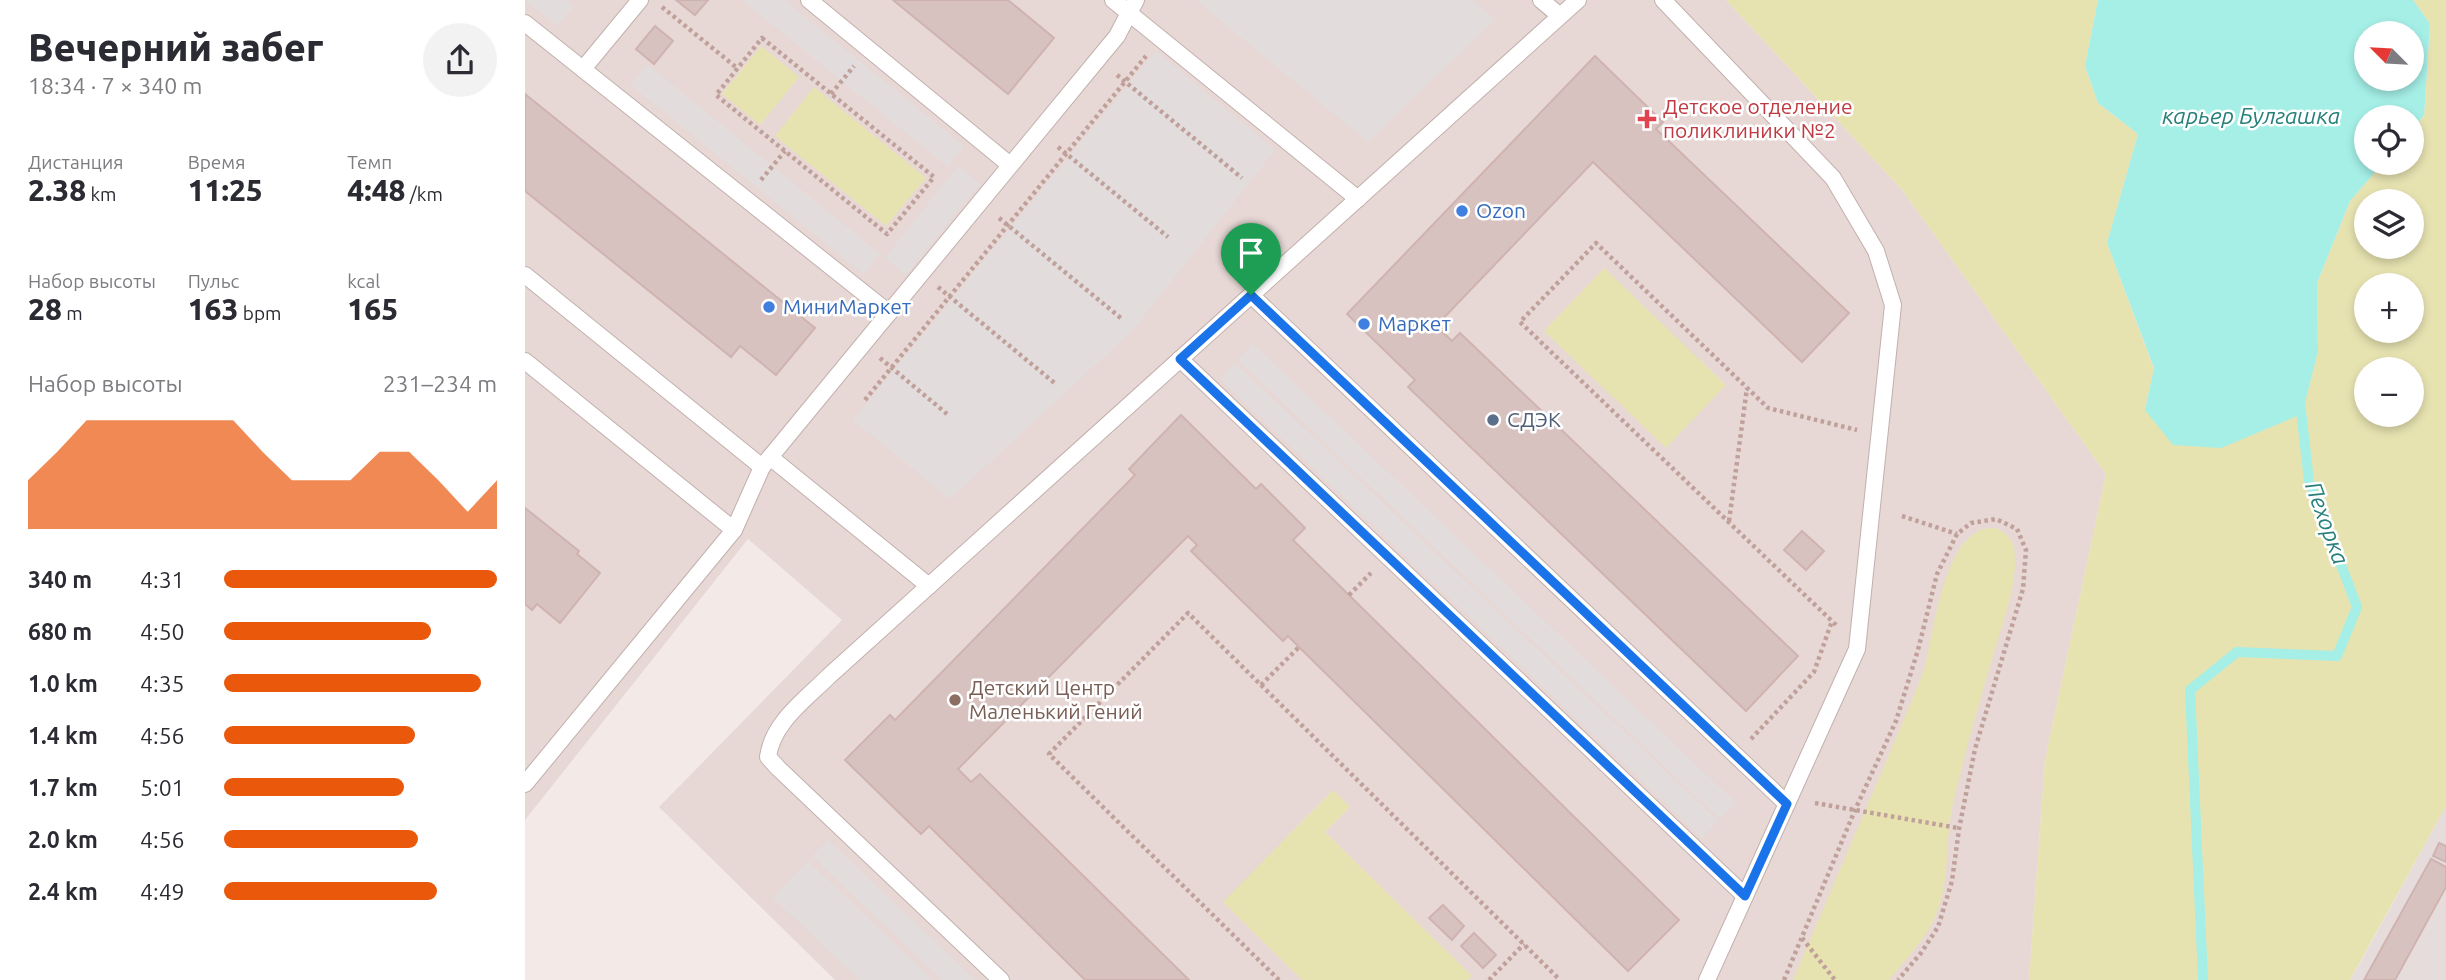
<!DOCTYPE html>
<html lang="ru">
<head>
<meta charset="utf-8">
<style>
	:root { --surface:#fff; --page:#f2f2f3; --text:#2b2b33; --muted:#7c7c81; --accent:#ea580c }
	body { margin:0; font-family:Ubuntu,sans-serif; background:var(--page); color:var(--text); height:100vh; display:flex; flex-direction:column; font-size:26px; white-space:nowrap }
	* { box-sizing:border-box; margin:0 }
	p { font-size:23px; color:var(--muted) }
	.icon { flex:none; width:38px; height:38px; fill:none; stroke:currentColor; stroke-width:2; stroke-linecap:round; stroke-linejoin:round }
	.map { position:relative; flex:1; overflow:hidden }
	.panel { display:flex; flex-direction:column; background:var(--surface); width:525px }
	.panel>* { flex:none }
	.needle { width:46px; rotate:294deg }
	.fabs { position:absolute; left:1829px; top:21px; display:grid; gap:14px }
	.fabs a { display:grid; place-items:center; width:70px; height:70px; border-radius:50%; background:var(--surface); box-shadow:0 4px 10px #0003; font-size:35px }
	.pin { position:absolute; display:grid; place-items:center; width:60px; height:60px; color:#fff; margin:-72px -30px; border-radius:50% 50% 50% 0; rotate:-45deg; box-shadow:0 0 7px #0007 }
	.pin .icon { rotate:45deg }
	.round { display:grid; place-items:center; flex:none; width:74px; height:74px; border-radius:37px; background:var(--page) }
	.head { display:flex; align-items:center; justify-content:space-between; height:119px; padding:0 28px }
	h1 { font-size:38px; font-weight:800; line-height:52px }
	.stats { display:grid; grid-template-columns:repeat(3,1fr); gap:10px; height:119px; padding:7px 28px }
	.stats div { display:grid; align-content:center }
	.stats b { font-size:30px; font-weight:800 }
	.stats small { font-size:19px; font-weight:400 }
	.stats p { font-size:19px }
	.chart { height:196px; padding:14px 28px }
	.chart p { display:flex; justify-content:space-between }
	.chart svg { width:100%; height:126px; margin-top:7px; fill:var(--accent); opacity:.7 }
	ul { padding:0 28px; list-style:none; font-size:23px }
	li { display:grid; grid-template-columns:112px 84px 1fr; align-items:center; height:52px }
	li i { height:18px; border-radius:9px; background:var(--accent) }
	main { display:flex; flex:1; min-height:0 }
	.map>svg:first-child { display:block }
	.residential { fill:#e7d8d5 }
	.industrial { fill:#e6dcdc }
	.green { fill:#e7e3b1; fill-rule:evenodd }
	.parking { fill:#e2dddc }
	.water { fill:#a5efe7; fill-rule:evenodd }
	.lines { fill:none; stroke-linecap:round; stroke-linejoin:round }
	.stream { stroke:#a5efe7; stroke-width:10 }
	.building { fill:#d8c2c0; stroke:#cfb3b0; stroke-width:2 }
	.lane-casing { stroke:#c2b0ad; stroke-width:18 }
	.path { stroke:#c0a09b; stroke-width:4.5; stroke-dasharray:3.5 3.5; stroke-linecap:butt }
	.lane { stroke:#fff; stroke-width:16 }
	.route-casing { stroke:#fff; stroke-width:14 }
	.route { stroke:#1a73e8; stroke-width:9 }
	.health-dot { fill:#e0444e; stroke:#fff; stroke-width:2.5 }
	.shop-dot { fill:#3f7fe0; stroke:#fff; stroke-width:2.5 }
	.service-dot { fill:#5c6f8a; stroke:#fff; stroke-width:2.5 }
	.education-dot { fill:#8d6e63; stroke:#fff; stroke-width:2.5 }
	.labels { text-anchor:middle; stroke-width:5; stroke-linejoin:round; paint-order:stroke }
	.health-label { font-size:21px; fill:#be3a42; stroke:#fff; text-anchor:start }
	.shop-label { font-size:21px; fill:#366cbe; stroke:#fff; text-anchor:start }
	.service-label { font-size:21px; fill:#4e5e75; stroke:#fff; text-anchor:start }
	.education-label { font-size:21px; fill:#785e54; stroke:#fff; text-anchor:start }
	.water-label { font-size:23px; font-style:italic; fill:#278079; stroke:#fff }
</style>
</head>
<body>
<main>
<section class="panel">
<div class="head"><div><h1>Вечерний забег</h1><p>18:34 · 7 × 340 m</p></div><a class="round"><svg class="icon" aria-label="share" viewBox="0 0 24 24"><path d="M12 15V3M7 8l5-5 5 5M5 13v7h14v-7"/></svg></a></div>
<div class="stats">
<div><p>Дистанция</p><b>2.38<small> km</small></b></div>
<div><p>Время</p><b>11:25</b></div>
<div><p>Темп</p><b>4:48<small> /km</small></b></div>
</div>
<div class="stats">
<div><p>Набор высоты</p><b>28<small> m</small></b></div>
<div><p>Пульс</p><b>163<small> bpm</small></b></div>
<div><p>kcal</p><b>165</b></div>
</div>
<div class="chart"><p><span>Набор высоты</span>231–234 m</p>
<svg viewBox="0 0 160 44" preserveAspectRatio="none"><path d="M0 44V27L10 17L20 6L30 6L40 6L50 6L60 6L70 6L80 17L90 27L100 27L110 27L120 17L130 17L140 27L150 38L160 27V44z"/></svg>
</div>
<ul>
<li><b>340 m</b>4:31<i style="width:100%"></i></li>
<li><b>680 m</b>4:50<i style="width:76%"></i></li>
<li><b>1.0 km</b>4:35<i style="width:94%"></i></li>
<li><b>1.4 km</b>4:56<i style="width:70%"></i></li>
<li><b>1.7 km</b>5:01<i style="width:66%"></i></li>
<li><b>2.0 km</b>4:56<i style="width:71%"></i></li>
<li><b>2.4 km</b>4:49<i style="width:78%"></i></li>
</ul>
</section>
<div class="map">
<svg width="1921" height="980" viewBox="0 0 1921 980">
	<rect width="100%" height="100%" fill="#f3eae7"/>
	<polygon class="residential" points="0,0 1201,0 1378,191 1581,474 1520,760 1504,980 310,980 134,807 317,620 223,539 0,820"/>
	<polygon class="industrial" points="1921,806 1921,980 1825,980 1839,956"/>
	<g class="green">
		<path d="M1201,0h372l-13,66 13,37 40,31 -31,109 47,126 -9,41 173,-59 -1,-68 33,-82 33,-38h28l1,-33 12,-15 6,-90 -17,-25h33v806l-96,174h-321l16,-220 61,-286 -203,-283zM1841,201h45v46h-45zM1841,285h45v46h-45zM1841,369h45v46h-45z"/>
		<polygon points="236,46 274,77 235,125 197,94"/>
		<polygon points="289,87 401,178 361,226 250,136"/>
		<polygon points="1079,268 1201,385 1141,448 1019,331"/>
		<path d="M1470,528c16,7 20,14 20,32 0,33 -14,68 -23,99 -14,48 -28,96 -39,145 -8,34 -3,72 -15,106 -10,27 -31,48 -49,70h-96l120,-282c5,-13 11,-27 14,-41 8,-34 17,-109 52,-126 4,-3 11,-3 16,-3z"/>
		<polygon points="808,790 825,807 800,832 947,976 943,980 777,980 698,902"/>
	</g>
	<g class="parking">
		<polygon points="0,0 41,0 49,6 32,26"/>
		<polygon points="217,0 259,0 439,146 423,167"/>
		<polygon points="671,0 947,0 970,19 843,142"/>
		<polygon points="631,51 750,150 607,331 425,499 328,420"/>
		<polygon points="122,64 355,254 339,274 106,85"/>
		<polygon points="433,166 455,184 381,275 360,258"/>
		<polygon points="728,344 1211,803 1195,819 713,360"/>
		<polygon points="710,363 1193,821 1177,838 695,379"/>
		<polygon points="303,840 450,980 417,980 287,856"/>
		<polygon points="283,861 408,980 335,980 248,898"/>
	</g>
	<path class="water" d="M1573,0h315l17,24 -6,91 -12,15 -1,-13h-45v46h17l-33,38 -33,82 1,68 -16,63 -81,34 -48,-3 -28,-35 9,-42 -47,-125 31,-109 -40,-31 -13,-37zM1841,33h45v46h-45z"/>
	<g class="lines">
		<polyline class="stream" points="1678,980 1665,690 1712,652 1812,656 1832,607 1784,481 1775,402"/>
	</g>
	<g class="building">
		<polygon points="151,0 183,0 170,15"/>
		<polygon points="368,0 483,0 529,38 483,94"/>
		<polygon points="130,26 148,41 129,64 111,49"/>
		<polygon points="1070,56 1138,122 1131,129 1324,313 1277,362 1068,162 911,326 927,341 935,333 1273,656 1221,711 883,387 890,380 822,314"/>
		<polygon points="0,94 290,328 251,375 215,346 206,357 0,191"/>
		<polygon points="656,415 731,489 736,484 780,528 768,540 1154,920 1103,971 774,647 763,636 758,641 666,551 672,545 663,536 433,769 446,782 455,774 664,980 560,980 404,826 396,834 320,760 365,715 370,720 610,475 604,469"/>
		<polygon points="0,508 54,551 52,554 75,573 35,623 12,604 7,610 0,604"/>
		<polygon points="1277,531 1299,551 1281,570 1259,550"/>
		<polygon points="1914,843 1921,846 1921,862 1908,856"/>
		<polygon points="1906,859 1921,867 1921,887 1870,980 1839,980"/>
		<polygon points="918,905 939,926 927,940 904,918"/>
		<polygon points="949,933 971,955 958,968 936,946"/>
	</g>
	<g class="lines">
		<g class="lane-casing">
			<g id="lane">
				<polyline points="284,0 485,165"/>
				<polyline points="611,0 604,13 833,199"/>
				<polyline points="1016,0 1035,16"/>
				<polyline points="1138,0 1308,178 1351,251 1368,305 1332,649 1182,980"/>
				<polyline points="0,23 364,313"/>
				<polyline points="58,69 115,0"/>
				<polyline points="0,275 237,467 592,36 604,13 588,0"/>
				<polyline points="726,295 1262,804"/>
				<polyline points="655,359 1220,896"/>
				<polyline points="0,361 209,530"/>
				<polyline points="245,457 404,586"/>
				<polyline points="0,784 209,530 237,467"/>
				<path d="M476,980l-223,-212 -10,-11c4,-34 38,-58 61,-81l749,-676"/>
			</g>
		</g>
		<g class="path">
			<polyline points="137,7 212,68"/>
			<polygon points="237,38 409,177 362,234 191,95"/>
			<polyline points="592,75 717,178"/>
			<polyline points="306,94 329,66"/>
			<polyline points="533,147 643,237"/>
			<polyline points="236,180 260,151"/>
			<polyline points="474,218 597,319"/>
			<polyline points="413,287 532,385"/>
			<polyline points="355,358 422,414"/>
			<polyline points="340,400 621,56"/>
			<polyline points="1377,516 1432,534"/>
			<polyline points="1204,521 1222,388"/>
			<polyline points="824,595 846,573"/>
			<polyline points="1311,625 995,322 1071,243 1243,408 1332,430"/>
			<polyline points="736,685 774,647"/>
			<polyline points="1226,739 1289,672 1307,621"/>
			<polyline points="1290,803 1433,828"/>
			<polyline points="1277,938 1310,980"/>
			<polyline points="754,980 524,754 663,613 1035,980"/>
			<polyline points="964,980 999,944"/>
			<polyline points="1259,980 1330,810 1371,721 1393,650 1412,574 1432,534 1446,523 1471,519 1492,529 1501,550 1498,589 1450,749 1434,829 1427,881 1413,927 1396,953 1373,980"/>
		</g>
		<use href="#lane" class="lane"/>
	</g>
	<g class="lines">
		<g class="route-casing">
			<polygon id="route" points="726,295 1262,804 1220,896 655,359"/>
		</g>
		<use href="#route" class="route"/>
	</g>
	<path class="health-dot" d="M1118.5 108.5h7v7h7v7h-7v7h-7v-7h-7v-7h7z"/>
	<g class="shop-dot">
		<circle cx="937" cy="211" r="7"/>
		<circle cx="244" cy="307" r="7"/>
		<circle cx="839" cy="324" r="7"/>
	</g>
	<circle class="service-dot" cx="968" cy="420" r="7"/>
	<circle class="education-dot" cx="430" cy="700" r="7"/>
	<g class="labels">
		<g class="health-label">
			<text x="1138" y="114">Детское отделение<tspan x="1138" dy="24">поликлиники №2</tspan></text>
		</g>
		<g class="shop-label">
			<text x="951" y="218">Ozon</text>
			<text x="258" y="314">МиниМаркет</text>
			<text x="853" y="331">Маркет</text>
		</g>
		<g class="service-label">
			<text x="982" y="427">СДЭК</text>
		</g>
		<g class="education-label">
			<text x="444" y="695">Детский Центр<tspan x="444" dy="24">Маленький Гений</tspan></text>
		</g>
		<g class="water-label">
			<text x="1726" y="124">карьер Булгашка</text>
			<text transform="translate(1802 523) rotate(70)" y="8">Пехорка</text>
		</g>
	</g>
</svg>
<div class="fabs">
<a><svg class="needle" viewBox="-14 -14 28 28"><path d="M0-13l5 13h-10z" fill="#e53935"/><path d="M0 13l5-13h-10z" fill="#7c7c81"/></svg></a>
<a><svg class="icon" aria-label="locate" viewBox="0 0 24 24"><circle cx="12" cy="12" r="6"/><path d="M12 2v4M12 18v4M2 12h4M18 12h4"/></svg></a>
<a><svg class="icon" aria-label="layers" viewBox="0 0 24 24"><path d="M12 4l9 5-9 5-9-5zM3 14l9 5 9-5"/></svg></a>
<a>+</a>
<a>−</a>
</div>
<div class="pin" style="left:726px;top:295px;background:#1e9e55"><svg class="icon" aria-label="arrive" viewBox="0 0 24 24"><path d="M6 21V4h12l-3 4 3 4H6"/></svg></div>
</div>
</main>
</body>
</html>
